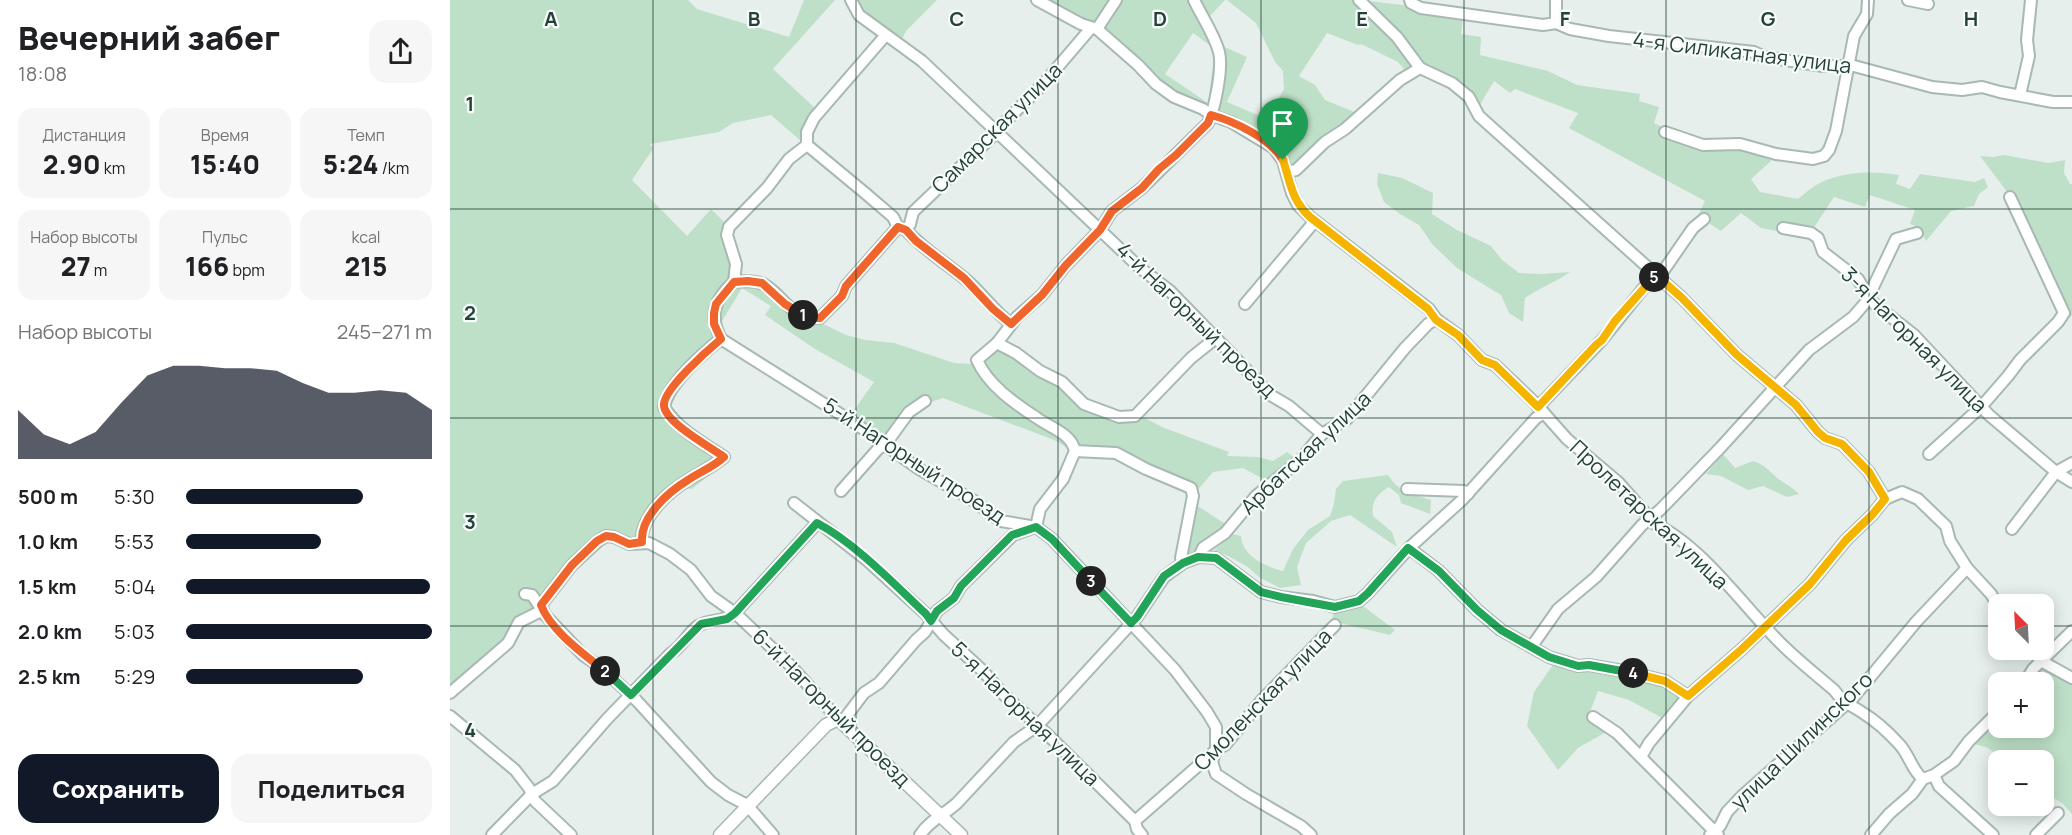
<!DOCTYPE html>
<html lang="ru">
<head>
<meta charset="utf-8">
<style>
	:root { --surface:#fff; --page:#f6f6f6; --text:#202124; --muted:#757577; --accent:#111827 }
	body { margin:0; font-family:Manrope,sans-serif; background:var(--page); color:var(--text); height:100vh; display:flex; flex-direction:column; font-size:22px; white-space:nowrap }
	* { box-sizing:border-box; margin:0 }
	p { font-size:20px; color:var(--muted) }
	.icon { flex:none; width:33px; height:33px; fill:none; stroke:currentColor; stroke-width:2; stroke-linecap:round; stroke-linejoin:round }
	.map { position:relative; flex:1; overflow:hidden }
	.details { display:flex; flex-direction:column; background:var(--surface); width:450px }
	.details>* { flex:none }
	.needle { width:39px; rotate:336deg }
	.fabs { position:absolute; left:1538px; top:594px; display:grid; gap:12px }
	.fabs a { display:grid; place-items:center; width:66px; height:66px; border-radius:12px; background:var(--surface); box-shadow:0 3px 15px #0003; font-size:30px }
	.pin { position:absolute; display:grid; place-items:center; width:51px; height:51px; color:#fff; margin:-62px -26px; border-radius:50% 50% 50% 0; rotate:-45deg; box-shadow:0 0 6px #0007 }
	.pin .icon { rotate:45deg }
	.km { position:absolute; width:30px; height:30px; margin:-15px; border-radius:50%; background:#222; color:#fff; font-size:16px; line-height:30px; text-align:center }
	.round { display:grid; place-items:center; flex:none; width:63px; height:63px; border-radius:18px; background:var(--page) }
	.headline { display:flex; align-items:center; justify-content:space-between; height:102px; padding:0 18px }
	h1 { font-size:33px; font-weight:800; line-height:45px }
	.stats { display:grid; grid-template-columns:repeat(3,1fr); gap:9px; height:102px; padding:6px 18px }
	.stats div { display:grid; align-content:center; border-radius:15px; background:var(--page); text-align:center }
	.stats b { font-size:26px; font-weight:800 }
	.stats small { font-size:16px; font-weight:400 }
	.stats p { font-size:16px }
	.chart { height:168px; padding:12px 18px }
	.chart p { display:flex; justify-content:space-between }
	.chart svg { width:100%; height:108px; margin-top:6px; fill:var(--accent); opacity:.7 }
	.button { display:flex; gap:12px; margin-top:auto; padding:12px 18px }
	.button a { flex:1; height:69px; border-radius:18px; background:var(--accent); color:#fff; font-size:24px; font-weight:800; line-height:69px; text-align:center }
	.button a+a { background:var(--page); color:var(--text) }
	ul { padding:0 18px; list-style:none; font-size:20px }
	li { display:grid; grid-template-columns:96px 72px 1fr; align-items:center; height:45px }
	li i { height:15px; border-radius:8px; background:var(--accent) }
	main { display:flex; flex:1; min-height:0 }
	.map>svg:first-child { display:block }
	.green { fill:#bfe0c8; fill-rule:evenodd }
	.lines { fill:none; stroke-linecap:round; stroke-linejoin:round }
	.minor-casing { stroke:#a8b8b2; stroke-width:14 }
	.tertiary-casing { stroke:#a8b8b2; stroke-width:15 }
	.minor { stroke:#fff; stroke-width:10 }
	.tertiary { stroke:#fff; stroke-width:12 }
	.split-1-casing { stroke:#fff; stroke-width:12 }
	.split-2-casing { stroke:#fff; stroke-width:12 }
	.split-3-casing { stroke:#fff; stroke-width:12 }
	.split-4-casing { stroke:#fff; stroke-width:12 }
	.split-5-casing { stroke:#fff; stroke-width:12 }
	.split-6-casing { stroke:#fff; stroke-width:12 }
	.split-1 { stroke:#f0652b; stroke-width:8 }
	.split-2 { stroke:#f0652b; stroke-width:8 }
	.split-3 { stroke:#22a559; stroke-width:8 }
	.split-4 { stroke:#22a559; stroke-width:8 }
	.split-5 { stroke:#f5b400; stroke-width:8 }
	.split-6 { stroke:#f5b400; stroke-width:8 }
	.grid { fill:none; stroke:#24423a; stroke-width:1.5; stroke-opacity:0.55 }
	.labels { text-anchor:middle; stroke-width:4.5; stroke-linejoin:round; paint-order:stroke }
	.street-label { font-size:21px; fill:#24423a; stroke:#f7fbf9 }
	.grid-label { font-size:20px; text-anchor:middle; font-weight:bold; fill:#24423a; stroke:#f7fbf9; stroke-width:4.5; stroke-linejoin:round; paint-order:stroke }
</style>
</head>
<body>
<main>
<section class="details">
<div class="headline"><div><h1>Вечерний забег</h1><p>18:08</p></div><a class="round"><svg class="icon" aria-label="share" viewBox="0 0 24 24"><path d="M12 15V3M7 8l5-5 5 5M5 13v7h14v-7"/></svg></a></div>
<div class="stats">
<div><p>Дистанция</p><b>2.90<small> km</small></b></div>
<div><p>Время</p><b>15:40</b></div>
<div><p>Темп</p><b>5:24<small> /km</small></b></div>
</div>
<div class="stats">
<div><p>Набор высоты</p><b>27<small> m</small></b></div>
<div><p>Пульс</p><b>166<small> bpm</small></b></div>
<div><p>kcal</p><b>215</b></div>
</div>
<div class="chart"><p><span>Набор высоты</span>245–271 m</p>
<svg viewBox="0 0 160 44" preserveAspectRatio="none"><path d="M0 44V24L10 34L20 38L30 33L40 21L50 10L60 6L70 6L80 7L90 7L100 8L110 13L120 17L130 17L140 16L150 17L160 24V44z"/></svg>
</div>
<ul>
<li><b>500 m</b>5:30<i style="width:72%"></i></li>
<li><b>1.0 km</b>5:53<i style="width:55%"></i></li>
<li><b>1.5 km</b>5:04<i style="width:99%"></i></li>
<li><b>2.0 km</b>5:03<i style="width:100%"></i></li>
<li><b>2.5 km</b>5:29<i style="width:72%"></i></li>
</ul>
<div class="button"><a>Сохранить</a><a>Поделиться</a></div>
</section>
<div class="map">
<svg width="1622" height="835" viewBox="0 0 1622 835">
	<rect width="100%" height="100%" fill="#e6efeb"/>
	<g class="green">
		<polygon points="0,0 238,0 247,9 339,37 354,0 385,0 323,69 366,109 360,118 352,142 321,115 283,123 269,132 200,144 203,149 182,180 237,236 261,209 278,226 283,266 282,276 264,304 266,339 218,400 217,406 237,429 282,457 242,489 234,488 196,527 188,541 155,534 91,601 56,642 0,690"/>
		<polygon points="397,0 487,0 456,31 451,41"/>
		<path d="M580,0h195l-18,19 15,27 25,11 -20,45 40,17 17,-30 -1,-18 -8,-9 -19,-39 -29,-23h128l26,23 32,44 -9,2 -6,-7 -37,-18 -3,1 -31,-12 -28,43 16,9 10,15 34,14 -61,51h-6l-77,-53 -39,-18 -18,-13 -45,-44 -5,-7 -15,-9 -9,9zM743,33l22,16 -7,54 -43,-29z"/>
		<path d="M911,0l49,6 53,11 -2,17 20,3 -1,18 68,16 29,14 63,9 -1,7 20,6 -5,16 25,12 90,21 2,5 -20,18 9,13 38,7c7,-6 15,-13 24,-17 24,-11 52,-11 77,-7l-3,9 14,5 10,-15 55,8 9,-4 4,9 -9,7 -5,12 -23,5 -25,30 -8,-14 -8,-3 5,-14 -45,-15 -5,12 -31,-10 -21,32 -26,4 -26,-5 -20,-15 -20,18 -23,-15 7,-15 -136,-73 9,-15 -63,-24 -5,4 -16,-12 -16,27 -46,-36z"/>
		<polygon points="1554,155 1598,163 1615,160 1614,173 1620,184 1622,184 1622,316 1618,317 1570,209 1530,156 1543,157"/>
		<path d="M928,173l24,5 31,15 -1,21 25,16 34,16 11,14 17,13 24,1 27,-2c-14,10 -31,16 -45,26l-2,24 -14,-9 -8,-18 -44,-27 -24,-23 -14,-20 -19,-11 -16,-12 -7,-18z"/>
		<polygon points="286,284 310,287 367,321 396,335 416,340 444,343 504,363 521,364 529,361 545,349 549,349 564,355 625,396 631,408 677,421 695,418 712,427 779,452 777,456 808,457 823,461 837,452 845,458 817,481 793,468 763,472 746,492 697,467 683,457 621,450 604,440 493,398 472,405 441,440 440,444 399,417 424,382 365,349 315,315 321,306 292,288 268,328 269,305"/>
		<path d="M1273,454l12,14 18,-7c10,3 13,7 21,14 8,8 17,11 25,19l-12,3 -24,-11 -15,4 -27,-14 -15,-2z"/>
		<path d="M938,475c13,19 22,18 43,25l-1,14 -29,-11 -2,-8 -10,-8c-12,7 -18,15 -16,29l19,16 5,15 -47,-32 -19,6 -25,22 -9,24 4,18 -21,3 -21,-11 -11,-10 -20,-11 -14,-6 19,-16 8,2c1,20 25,31 42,35l10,-22 15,-19 22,-14 4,-12 2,-15 7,-8z"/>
		<path d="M746,505l31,20c-10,10 -27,31 -41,29z"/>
		<polygon points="909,603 945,630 940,635 881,621 885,610"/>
		<polygon points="1105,662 1214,683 1229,695 1229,700 1214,719 1179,700 1148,691 1138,717 1158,731 1128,748 1108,770 1077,726 1084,692"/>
		<polygon points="1590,666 1622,682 1622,814 1612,803 1593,791 1593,760 1555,760 1538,748 1521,743 1548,716 1548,728 1593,728 1593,682 1579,682"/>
	</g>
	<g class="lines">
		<g class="minor-casing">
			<g id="minor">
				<polyline points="401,0 409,15 472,61 689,267 720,291 822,396 839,406 872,434"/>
				<path d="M587,0l44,24 16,5 41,36 18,19 18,13 29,12 8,6 20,7 43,26 9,13 9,32 6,12 12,12 119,92 7,10 22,16 24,25 13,5 40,38 32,36 51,43 37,42c43,20 82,73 114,107 19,22 43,40 65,59 10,14 16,14 29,23 13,8 26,20 36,31 10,10 13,27 24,35"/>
				<polyline points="909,0 947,37 970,68 1002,83 1019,97 1029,116 1232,298 1287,355 1346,405 1368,432 1375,438 1392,444 1419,472 1435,499 1452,492 1468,499 1496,526 1500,541 1517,568 1541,594 1548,606"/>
				<polyline points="960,0 961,3 971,8 1093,25 1106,23 1120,29 1159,36 1304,52 1315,57 1373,66 1404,66 1482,87 1512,90 1532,87 1550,92 1603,102 1622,102"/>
				<polyline points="1106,0 1106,23"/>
				<polyline points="1458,0 1478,4"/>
				<polyline points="647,29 666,0"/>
				<polyline points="1570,95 1579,56 1577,40 1581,0"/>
				<polyline points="1215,132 1253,145 1290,144 1326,154 1363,159 1374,156 1379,150 1386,131 1404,36 1417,14 1418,0"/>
				<path d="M357,145l58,48 28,24 5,10 8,3c17,19 38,32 58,48 17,14 29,32 47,46"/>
				<polyline points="357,145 357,132 364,118 435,36"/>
				<polyline points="837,172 846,170 875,142 895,129 950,80 970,68"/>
				<path d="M448,227l-52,59 -4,10 -22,22c-32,0 -35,-22 -57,-34 -9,-4 -20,-3 -29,-2 -20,17 -25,34 -13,57l135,85 63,45 52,30 30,22 35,6 16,12 123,131 32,42 9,15v23l-4,12 4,12 30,20 55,32 10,9"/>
				<polyline points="1333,228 1361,233 1368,238 1373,252 1408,279 1422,302 1464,335 1539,415 1606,472 1622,482"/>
				<polyline points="456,230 460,224 463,212 547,132 551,126 594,83 641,28"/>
				<polyline points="284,282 286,264 277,235 279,227 317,188 339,159 357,145"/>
				<polyline points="795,304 865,221"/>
				<polyline points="547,343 566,353 590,371 612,382 634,404 669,417 685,416 741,358 766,338"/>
				<polyline points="1088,407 1152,340 1200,280 1214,270 1243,228 1254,219"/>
				<path d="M625,451c-4,-18 -24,-23 -38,-33 -23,-15 -49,-33 -60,-58l20,-17 20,-26 25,-22 24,-30 34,-35 12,-19 30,-23 66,-65c7,-15 15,-55 11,-71 -5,-18 -17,-35 -25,-52"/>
				<polyline points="625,451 666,453 696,469 741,488 743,496 731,558 733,563"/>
				<polyline points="1479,454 1531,407 1558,376 1570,360 1608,322 1614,313 1560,197"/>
				<polyline points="957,489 1014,491 1018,494"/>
				<polyline points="391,491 428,449 435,445 459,412 475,401"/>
				<polyline points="344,503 418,561 476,614 493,634 533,671 552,693 597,734 685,821 687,829 692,835"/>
				<polyline points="1562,529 1606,472 1622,463"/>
				<path d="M192,542c-2,-25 26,-50 46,-62 13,-8 24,-13 36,-23 -22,-15 -46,-27 -60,-50 4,-23 39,-54 57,-68"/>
				<polyline points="959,548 989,571 1027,610 1051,630 1099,657 1128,666 1139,665 1179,672 1215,681 1238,696"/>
				<polyline points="749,557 753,548 775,533 806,496 851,459 872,434 897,419 955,348 978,324 986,319"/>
				<polyline points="75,594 82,595 96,616 133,655 153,669 187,701 261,782 278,795 297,805 323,835"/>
				<polyline points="91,605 122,565 148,541 156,536 164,537 179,544 199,543 220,554 241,570 261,596 285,613 341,666 388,719"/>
				<polyline points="1082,646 1108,609 1146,577 1192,525 1210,510 1271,447 1359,350 1403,317 1416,302 1446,239 1467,233"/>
				<polyline points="1583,650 1591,661 1622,678"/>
				<polyline points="1575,682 1583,669 1622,631"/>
				<polyline points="0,693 58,643 69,622 93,610"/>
				<polyline points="0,716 65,770 79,788 85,801 121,835"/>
				<polyline points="1143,717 1167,733 1268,835"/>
				<polyline points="392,722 414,693 429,683 466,640 475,632 487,611 504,598 511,586 563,535 586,527 590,509 613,479 625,451"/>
				<polyline points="1191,757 1199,743 1238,696 1292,649 1360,584 1396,540 1422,515 1435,499"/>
				<polyline points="1484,775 1489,786 1543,835"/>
				<polyline points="685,821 766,750 775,745 812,700 885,625"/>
				<path d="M42,835l40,-41 21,-13 54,-62 63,-65c12,-7 17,-20 28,-28 11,-7 24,-3 37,-13l82,-90"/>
				<path d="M470,835c10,-15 24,-20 37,-32l57,-61 23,-16 100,-109 27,-40 19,-14 16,-6 17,1 45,34 20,5 32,4 22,6 24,-6 9,-8 41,-45 53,-48 74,-82 8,-5"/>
				<polyline points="1260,835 1270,826 1277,812 1292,796 1402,699 1466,622 1517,568"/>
				<polyline points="1421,835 1439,814 1462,794 1473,779 1484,775 1504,761 1519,741 1548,712"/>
				<polyline points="1586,835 1608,813"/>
			</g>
		</g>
		<g class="tertiary-casing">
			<polyline id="tertiary" points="270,835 376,725 388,719 511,835"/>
		</g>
		<use href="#minor" class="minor"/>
		<use href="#tertiary" class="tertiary"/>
	</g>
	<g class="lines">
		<g class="split-1-casing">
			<path id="split-1" d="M353,315l5,3h12l22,-22 4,-10 52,-59 8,3 10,11 48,37 29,31 18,15 31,-29 24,-30 34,-35 12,-19 30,-23 17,-19 17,-14 32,-32 3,-8c23,6 60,24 72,45"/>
		</g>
		<g class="split-2-casing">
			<path id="split-2" d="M155,671c-20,-16 -55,-41 -64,-66l31,-40 25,-24 9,-5 8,1 15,7 13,-2c-2,-25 26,-50 46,-62 13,-9 24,-12 36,-23 -14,-10 -58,-34 -60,-51 -2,-16 45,-57 57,-67l-7,-15v-11l2,-9 18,-22 14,-1 14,2 23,21 18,11"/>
		</g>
		<g class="split-3-casing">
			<path id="split-3" d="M155,671l26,24 70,-71 26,-5 8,-6 82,-90c38,20 77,61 109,91l5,7 6,-10 17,-13 7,-12 51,-51 24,-8 16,12 39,42"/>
		</g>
		<g class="split-4-casing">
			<polyline id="split-4" points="641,581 681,623 687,617 714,576 733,563 748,557 766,558 811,592 831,597 885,607 909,601 918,593 958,548 989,571 1027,610 1051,630 1099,657 1128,666 1139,665 1183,673"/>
		</g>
		<g class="split-5-casing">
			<polyline id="split-5" points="1183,673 1215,681 1238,696 1292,649 1360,584 1396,540 1422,515 1435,499 1419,472 1392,444 1375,438 1368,432 1346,405 1287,355 1232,298 1206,275 1204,277"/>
		</g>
		<g class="split-6-casing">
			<path id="split-6" d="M833,160c8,24 8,39 27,57l118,92 8,11 22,15 24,25 13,5 43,42 58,-62 6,-5 13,-19 39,-44"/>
		</g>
		<use href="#split-1" class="split-1"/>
		<use href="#split-2" class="split-2"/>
		<use href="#split-3" class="split-3"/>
		<use href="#split-4" class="split-4"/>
		<use href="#split-5" class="split-5"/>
		<use href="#split-6" class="split-6"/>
	</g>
	<path class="grid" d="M203,0v835M406,0v835M608,0v835M811,0v835M1014,0v835M1216,0v835M1419,0v835M0,209h1622M0,418h1622M0,626h1548M1593,626h29"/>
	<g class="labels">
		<g class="street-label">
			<text transform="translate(1292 53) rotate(7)" y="7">4-я Силикатная улица</text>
			<text transform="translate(547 128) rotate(-45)" y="7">Самарская улица</text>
			<text transform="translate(746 320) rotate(44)" y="7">4-й Нагорный проезд</text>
			<text transform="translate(1464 340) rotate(45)" y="7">3-я Нагорная улица</text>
			<text transform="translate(856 453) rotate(-43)" y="7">Арбатская улица</text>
			<text transform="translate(464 461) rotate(33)" y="7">5-й Нагорный проезд</text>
			<text transform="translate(1199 515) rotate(43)" y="7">Пролетарская улица</text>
			<text transform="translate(813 700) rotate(-46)" y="7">Смоленская улица</text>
			<text transform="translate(381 708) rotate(45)" y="7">6-й Нагорный проезд</text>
			<text transform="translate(575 714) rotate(44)" y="7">5-я Нагорная улица</text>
			<text transform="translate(1352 741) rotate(-44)" y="7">улица Шилинского</text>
		</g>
	</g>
	<g class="grid-label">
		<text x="101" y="26">A</text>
		<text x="304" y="26">B</text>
		<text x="507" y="26">C</text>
		<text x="710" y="26">D</text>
		<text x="912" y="26">E</text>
		<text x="1115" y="26">F</text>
		<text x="1318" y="26">G</text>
		<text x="1521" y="26">H</text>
		<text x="20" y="111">1</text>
		<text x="20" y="320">2</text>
		<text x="20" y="529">3</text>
		<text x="20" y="737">4</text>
	</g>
</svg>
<div class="fabs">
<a><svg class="needle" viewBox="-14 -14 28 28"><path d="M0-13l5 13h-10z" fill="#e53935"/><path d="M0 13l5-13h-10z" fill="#757577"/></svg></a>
<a>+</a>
<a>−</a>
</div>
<div class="pin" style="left:833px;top:160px;background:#1e9e55"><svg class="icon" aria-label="arrive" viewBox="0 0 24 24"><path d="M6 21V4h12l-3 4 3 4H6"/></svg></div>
<b class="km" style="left:353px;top:315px">1</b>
<b class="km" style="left:155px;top:671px">2</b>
<b class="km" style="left:641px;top:581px">3</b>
<b class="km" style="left:1183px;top:673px">4</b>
<b class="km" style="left:1204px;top:277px">5</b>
</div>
</main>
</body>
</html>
